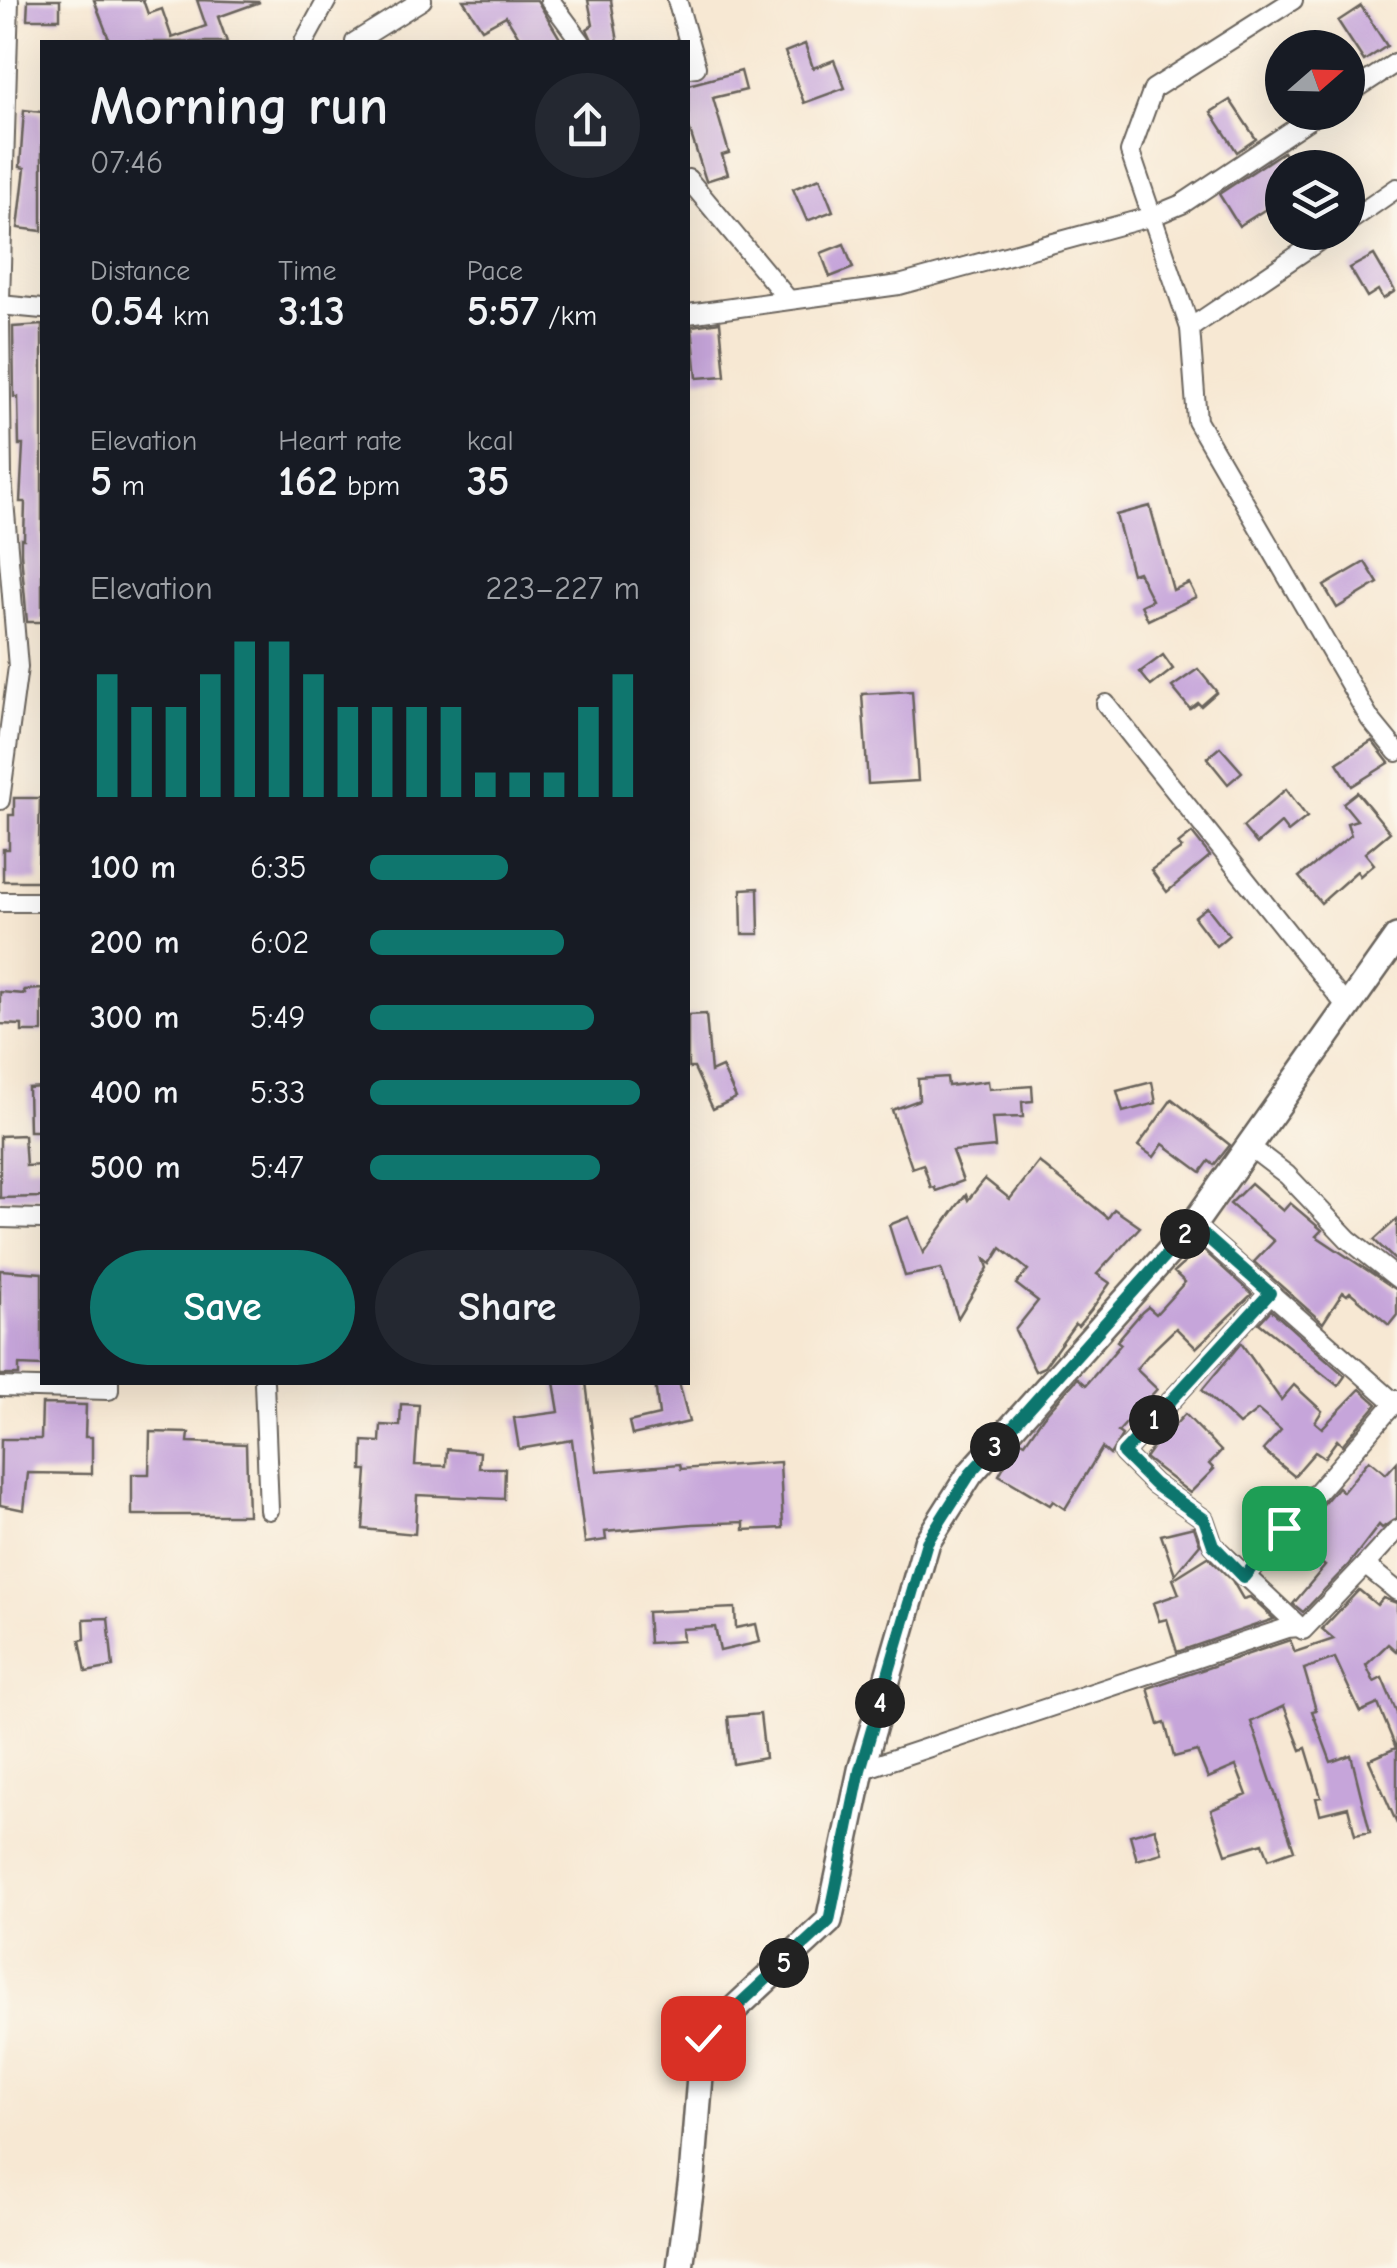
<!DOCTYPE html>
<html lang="en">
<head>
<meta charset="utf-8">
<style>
	:root { --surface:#171b24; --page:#242831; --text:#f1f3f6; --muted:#9ea1a6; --accent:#0f766e }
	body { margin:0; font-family:"Comic Neue",sans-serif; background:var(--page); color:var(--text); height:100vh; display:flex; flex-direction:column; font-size:38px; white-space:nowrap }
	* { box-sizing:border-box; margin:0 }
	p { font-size:32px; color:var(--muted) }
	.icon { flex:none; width:55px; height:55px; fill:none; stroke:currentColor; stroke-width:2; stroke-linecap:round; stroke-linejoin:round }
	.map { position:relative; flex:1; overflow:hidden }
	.details { position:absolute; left:40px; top:40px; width:650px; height:1345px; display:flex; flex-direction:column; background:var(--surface); border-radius:0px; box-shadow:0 10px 40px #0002 }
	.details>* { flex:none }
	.needle { width:65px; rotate:70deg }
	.fabs { position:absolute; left:1265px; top:30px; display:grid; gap:20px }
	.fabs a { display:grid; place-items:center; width:100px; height:100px; border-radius:50%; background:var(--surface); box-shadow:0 10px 40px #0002; font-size:50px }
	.pin { position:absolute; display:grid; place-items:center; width:85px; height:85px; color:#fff; margin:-42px; border-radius:20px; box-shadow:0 5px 15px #0006 }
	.km { position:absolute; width:50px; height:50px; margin:-25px; border-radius:50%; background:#222; color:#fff; font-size:28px; line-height:50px; text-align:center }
	.round { display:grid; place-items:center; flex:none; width:105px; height:105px; border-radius:52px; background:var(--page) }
	.overview { display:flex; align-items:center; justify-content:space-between; height:170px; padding:0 50px }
	h1 { font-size:55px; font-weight:700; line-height:75px }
	.figures { display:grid; grid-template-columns:repeat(3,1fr); gap:15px; height:170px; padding:10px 50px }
	.figures div { display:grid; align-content:center }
	.figures b { font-size:42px; font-weight:700 }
	.figures small { font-size:28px; font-weight:400 }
	.figures p { font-size:28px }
	.chart { height:280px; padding:20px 50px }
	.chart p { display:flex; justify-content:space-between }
	.chart svg { width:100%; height:180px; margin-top:10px; stroke:var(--accent); stroke-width:6 }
	.action { display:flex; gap:20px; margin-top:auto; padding:20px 50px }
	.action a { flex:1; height:115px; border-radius:60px; background:var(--accent); color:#fff; font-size:40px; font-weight:700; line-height:115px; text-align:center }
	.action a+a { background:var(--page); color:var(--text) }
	ul { padding:0 50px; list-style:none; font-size:32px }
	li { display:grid; grid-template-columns:160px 120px 1fr; align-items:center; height:75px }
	li i { height:25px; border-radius:12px; background:var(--accent) }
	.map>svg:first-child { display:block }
	.building { fill:#c6a5da }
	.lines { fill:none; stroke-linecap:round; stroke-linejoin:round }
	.street-casing { stroke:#69635c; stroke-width:22 }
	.secondary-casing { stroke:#69635c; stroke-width:30 }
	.street { stroke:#fff; stroke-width:18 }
	.secondary { stroke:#fff; stroke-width:25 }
	.route-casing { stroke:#fff; stroke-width:20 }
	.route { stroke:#0f766e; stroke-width:12 }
</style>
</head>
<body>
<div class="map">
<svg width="1397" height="2268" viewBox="0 0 1397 2268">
	<rect width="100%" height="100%" fill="#fbf7ec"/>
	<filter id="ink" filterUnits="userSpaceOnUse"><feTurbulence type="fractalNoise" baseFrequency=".01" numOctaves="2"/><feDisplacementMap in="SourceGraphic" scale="20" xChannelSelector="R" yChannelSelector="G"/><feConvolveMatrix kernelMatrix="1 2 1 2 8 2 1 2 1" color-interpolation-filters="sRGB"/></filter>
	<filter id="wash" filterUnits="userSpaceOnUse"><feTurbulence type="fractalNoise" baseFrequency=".0048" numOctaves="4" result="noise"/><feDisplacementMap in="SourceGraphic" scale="40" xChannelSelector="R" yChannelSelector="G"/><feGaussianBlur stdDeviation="2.25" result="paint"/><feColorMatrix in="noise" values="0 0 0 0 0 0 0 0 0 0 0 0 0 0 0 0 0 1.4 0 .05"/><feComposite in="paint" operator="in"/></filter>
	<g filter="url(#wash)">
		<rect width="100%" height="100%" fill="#f7e8d3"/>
		<g id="blocks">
			<g class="building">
				<polygon points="28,0 60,0 60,19 27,19"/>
				<polygon points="94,0 143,0 148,14 162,9 172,38 206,26 197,0 260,2 218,17 227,42 110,42"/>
				<polygon points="463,0 537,0 562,42 566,42 522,42 506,16 482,29"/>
				<polygon points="588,0 611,0 618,42 593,42 587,29 593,25"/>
				<polygon points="1361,6 1387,46 1364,61 1338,21"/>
				<polygon points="805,44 813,68 834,60 845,88 804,103 785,52"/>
				<polygon points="741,71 746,90 713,98 729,153 722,155 728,174 706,181 688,125 688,85"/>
				<polygon points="1230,100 1256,139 1237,152 1211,112"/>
				<polygon points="24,110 42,112 42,231 18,228 25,168 20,167"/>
				<polygon points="1283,152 1293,168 1282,168 1282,193 1266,203 1269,207 1239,226 1219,194"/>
				<polygon points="820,178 833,211 807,221 793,189"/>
				<polygon points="844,244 853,268 830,277 821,253"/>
				<polygon points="1374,255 1395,291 1383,299 1378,290 1367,297 1350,268"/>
				<polygon points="720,322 725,376 697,378 692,326"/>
				<polygon points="42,325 42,622 27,622 21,553 21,539 24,539 25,502 20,502 23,445 19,445 18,397 14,397 13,327"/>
				<polygon points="1150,506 1173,590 1189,583 1196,597 1148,620 1141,605 1152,600 1138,572 1132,574 1116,515"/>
				<polygon points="1365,562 1378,583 1337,608 1324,586"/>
				<polygon points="1163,655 1173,669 1151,686 1140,672"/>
				<polygon points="1198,669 1217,692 1201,706 1198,703 1190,709 1172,687"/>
				<polygon points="912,691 918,781 868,784 862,694"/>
				<polygon points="1372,741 1389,763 1352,786 1337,763"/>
				<polygon points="1220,747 1242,772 1228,784 1207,758"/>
				<polygon points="1286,789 1307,817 1288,832 1281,823 1257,844 1243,827"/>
				<polygon points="1357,792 1390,832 1365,853 1374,864 1360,876 1357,871 1321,903 1299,877 1351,835 1347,823 1357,820 1343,803"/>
				<polygon points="14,798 40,798 38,881 3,881 3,849 9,849 9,815 14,815"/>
				<polygon points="1192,833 1210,856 1167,892 1151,870 1182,848 1178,844"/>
				<polygon points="758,888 759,934 742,934 741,889"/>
				<polygon points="1207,907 1229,935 1216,946 1194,917"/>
				<polygon points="42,989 42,1032 22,1032 22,1025 0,1024 0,992 25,994 24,990"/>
				<polygon points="706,1014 711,1072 722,1067 736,1098 713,1109 694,1068 688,1068 688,1015"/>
				<polygon points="947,1077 948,1086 988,1081 989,1089 1032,1086 1033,1101 1022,1102 1023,1117 992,1118 995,1147 952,1151 963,1181 936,1191 934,1187 931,1188 923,1164 912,1168 892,1110 919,1100 918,1079"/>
				<polygon points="1152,1082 1156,1103 1123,1112 1117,1091"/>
				<polygon points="42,1087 42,1131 29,1131 28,1088"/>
				<polygon points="1172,1099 1230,1145 1214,1165 1209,1161 1201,1172 1163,1144 1154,1157 1138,1146"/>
				<polygon points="24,1135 26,1166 42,1165 42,1197 0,1198 0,1136"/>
				<polygon points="1039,1162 1108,1218 1114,1209 1140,1227 1097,1274 1110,1283 1091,1310 1078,1326 1075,1324 1044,1367 1035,1371 1015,1330 1038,1301 1016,1284 1028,1270 1001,1248 991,1264 985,1259 988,1268 958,1318 941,1269 905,1276 889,1225 909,1217 923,1253 957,1206 966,1195 968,1200 985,1179 1010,1199"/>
				<polygon points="1251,1183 1283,1211 1290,1203 1322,1230 1316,1236 1397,1290 1397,1315 1389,1325 1350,1292 1347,1295 1343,1292 1323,1323 1254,1262 1274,1241 1230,1204"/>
				<polygon points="1397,1219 1397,1262 1374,1240"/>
				<polygon points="1201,1248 1252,1294 1196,1348 1176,1328 1150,1353 1136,1369 1157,1389 1118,1432 1122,1435 1110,1455 1102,1448 1065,1509 1053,1501 1050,1505 999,1475 1012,1452 1021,1441 1025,1443 1043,1417 1078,1378 1086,1385 1121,1344 1117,1341 1142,1312 1148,1307 1156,1314 1185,1282 1174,1272"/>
				<polygon points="0,1270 42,1273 42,1366 19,1365 19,1375 0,1375"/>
				<polygon points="1271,1310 1345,1376 1338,1386 1259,1323"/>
				<polygon points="1241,1343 1281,1400 1294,1385 1322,1411 1315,1422 1322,1428 1360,1389 1377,1404 1342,1445 1337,1440 1324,1458 1315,1452 1294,1476 1263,1450 1281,1430 1258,1410 1239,1425 1202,1390"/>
				<polygon points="554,1382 586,1382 597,1471 680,1464 681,1469 780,1462 783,1528 744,1530 744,1522 693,1524 605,1532 606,1540 585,1543 572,1440 519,1449 514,1418 559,1412"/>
				<polygon points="655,1382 679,1382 689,1422 632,1435 629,1422 659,1415"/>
				<polygon points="42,1404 86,1405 85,1437 92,1437 92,1474 28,1473 24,1510 0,1505 1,1439 41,1439"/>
				<polygon points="401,1404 419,1405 415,1465 446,1466 447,1449 480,1452 479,1468 505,1468 504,1499 417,1495 415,1534 363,1529 367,1470 362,1470 363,1441 380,1442 381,1425 400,1426"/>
				<polygon points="1185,1414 1221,1451 1209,1464 1214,1469 1190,1493 1145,1458 1162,1434 1165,1436"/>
				<polygon points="150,1432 189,1433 188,1442 246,1444 248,1515 132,1515 132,1474 149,1474"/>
				<polygon points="1369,1460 1386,1474 1397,1462 1397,1518 1382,1528 1379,1525 1349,1564 1303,1612 1293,1604 1325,1566 1293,1539 1338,1487 1343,1492"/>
				<polygon points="1194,1527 1200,1544 1175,1574 1161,1535"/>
				<polygon points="1208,1557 1232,1580 1243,1599 1250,1597 1274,1619 1177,1652 1167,1619 1159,1621 1153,1603 1179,1594 1173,1579"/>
				<polygon points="1359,1590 1377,1605 1383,1598 1397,1603 1397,1652 1388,1644 1366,1665 1374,1682 1382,1678 1397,1713 1397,1824 1369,1760 1396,1748 1378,1704 1360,1712 1335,1658 1304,1669 1316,1710 1312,1711 1331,1762 1351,1755 1370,1832 1355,1835 1348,1807 1320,1814 1316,1798 1321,1797 1306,1748 1301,1750 1284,1706 1251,1722 1294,1850 1269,1859 1263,1843 1226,1854 1211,1810 1247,1795 1236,1766 1208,1778 1197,1751 1174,1757 1165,1723 1159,1725 1148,1688 1290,1640 1295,1652 1334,1639 1322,1629"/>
				<polygon points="735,1608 736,1628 756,1624 760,1642 720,1651 715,1627 682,1629 683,1641 649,1643 647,1612"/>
				<polygon points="108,1618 113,1667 86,1672 80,1640 85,1639 84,1619"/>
				<polygon points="760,1714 765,1758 733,1764 728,1717"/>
				<polygon points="1155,1828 1162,1853 1137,1860 1130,1835"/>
			</g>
		</g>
	</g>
	<g filter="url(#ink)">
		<use href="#blocks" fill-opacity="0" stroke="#69635c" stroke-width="2.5"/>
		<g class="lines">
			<g class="street-casing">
				<g id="street">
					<polyline points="550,0 581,42"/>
					<polyline points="677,0 696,67 688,68"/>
					<polyline points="1293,0 1153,89 1130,152 1190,328 1197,421 1370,719 1397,752"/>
					<polyline points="304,42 327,0"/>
					<polyline points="355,42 422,0"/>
					<polyline points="1348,94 1397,62"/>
					<polyline points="688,179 787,298"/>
					<polyline points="1348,222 1397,188"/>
					<polyline points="0,300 9,0"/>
					<polyline points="0,305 42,309"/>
					<polyline points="688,314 899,285 1153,216 1182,204 1320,112"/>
					<polyline points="0,319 2,477 18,667 0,800"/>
					<polyline points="1190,328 1332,232"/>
					<polyline points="1106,704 1347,1007"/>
					<polyline points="0,902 42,902"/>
					<polyline points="1249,1146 1287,1175 1348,1239 1397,1278"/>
					<polyline points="0,1218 42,1219"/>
					<polyline points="1193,1225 1395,1403"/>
					<polyline points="1270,1293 1123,1453 1154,1484 1204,1519 1213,1545 1303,1630 1365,1565 1397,1591"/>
					<polyline points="264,1382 269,1510"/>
					<polyline points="0,1387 109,1390 109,1382"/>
					<polyline points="1365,1565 1397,1530"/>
					<polyline points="1244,1577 1397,1400"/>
					<polyline points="861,1770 1287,1628 1300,1627"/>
				</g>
			</g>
			<g class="secondary-casing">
				<polyline id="secondary" points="680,2268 692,2178 703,2038 829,1921 861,1770 927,1542 970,1474 1193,1225 1397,937"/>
			</g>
			<use href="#street" class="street"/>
			<use href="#secondary" class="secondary"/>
		</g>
	</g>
	<g class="lines" filter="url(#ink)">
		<g class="route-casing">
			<polyline id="route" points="703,2038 829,1921 860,1770 927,1542 970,1474 1193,1225 1270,1293 1123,1453 1154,1484 1204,1519 1213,1545 1244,1577 1284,1528"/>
		</g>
		<use href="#route" class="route"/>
	</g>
</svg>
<div class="fabs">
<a><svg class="needle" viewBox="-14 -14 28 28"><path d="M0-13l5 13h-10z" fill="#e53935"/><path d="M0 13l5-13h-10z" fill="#9ea1a6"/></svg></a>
<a><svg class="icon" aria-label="layers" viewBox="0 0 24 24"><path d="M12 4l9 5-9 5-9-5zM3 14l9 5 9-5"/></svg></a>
</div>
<div class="pin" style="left:1284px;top:1528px;background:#1e9e55"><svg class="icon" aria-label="arrive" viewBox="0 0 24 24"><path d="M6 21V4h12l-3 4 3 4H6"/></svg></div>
<div class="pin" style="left:703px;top:2038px;background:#d93025"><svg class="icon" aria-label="check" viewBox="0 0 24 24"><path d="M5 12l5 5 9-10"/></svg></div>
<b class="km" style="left:1154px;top:1420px">1</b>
<b class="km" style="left:1185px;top:1234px">2</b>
<b class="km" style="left:995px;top:1447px">3</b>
<b class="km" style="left:880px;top:1703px">4</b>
<b class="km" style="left:784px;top:1963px">5</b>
<section class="details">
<div class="overview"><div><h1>Morning run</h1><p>07:46</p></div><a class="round"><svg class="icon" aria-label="share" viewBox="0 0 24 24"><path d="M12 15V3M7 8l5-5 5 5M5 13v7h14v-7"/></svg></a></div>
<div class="figures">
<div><p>Distance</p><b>0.54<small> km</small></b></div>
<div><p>Time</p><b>3:13</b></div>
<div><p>Pace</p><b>5:57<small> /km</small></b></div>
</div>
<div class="figures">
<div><p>Elevation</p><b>5<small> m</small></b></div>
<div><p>Heart rate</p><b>162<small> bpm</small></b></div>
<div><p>kcal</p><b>35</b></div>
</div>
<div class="chart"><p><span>Elevation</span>223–227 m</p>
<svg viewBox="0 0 160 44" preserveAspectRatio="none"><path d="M5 44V14M15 44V22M25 44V22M35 44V14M45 44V6M55 44V6M65 44V14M75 44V22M85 44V22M95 44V22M105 44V22M115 44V38M125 44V38M135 44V38M145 44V22M155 44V14"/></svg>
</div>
<ul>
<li><b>100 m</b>6:35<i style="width:51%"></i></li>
<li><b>200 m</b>6:02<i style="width:72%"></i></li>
<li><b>300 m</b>5:49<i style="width:83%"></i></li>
<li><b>400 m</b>5:33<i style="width:100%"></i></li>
<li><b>500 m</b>5:47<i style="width:85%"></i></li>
</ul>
<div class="action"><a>Save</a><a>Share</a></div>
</section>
</div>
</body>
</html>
